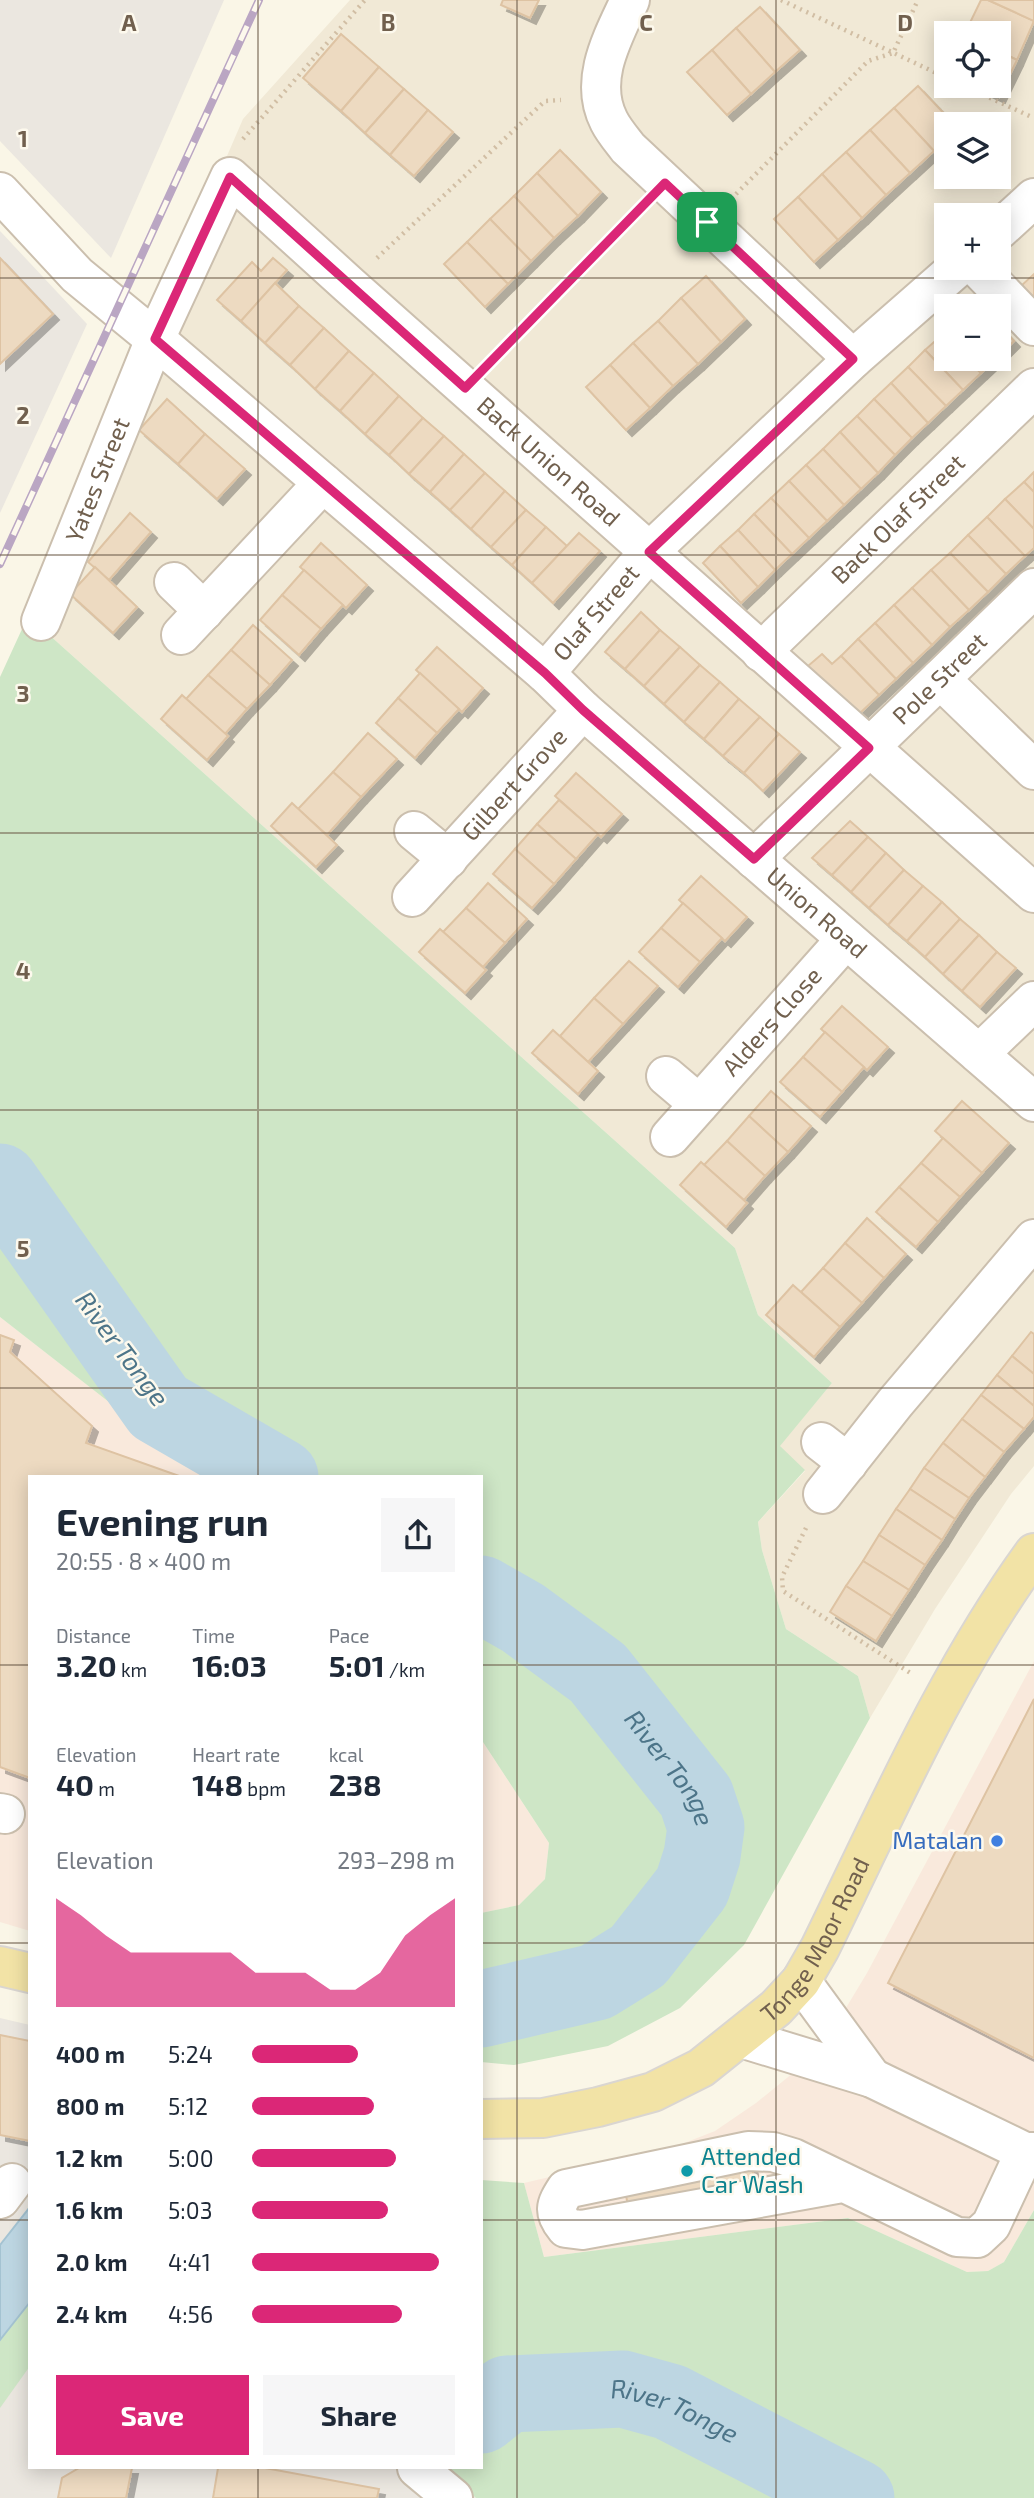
<!DOCTYPE html>
<html lang="en">
<head>
<meta charset="utf-8">
<style>
	:root { --surface:#fff; --page:#f6f6f7; --text:#1f2937; --muted:#747a83; --accent:#db2777 }
	body { margin:0; font-family:"Exo 2",sans-serif; background:var(--page); color:var(--text); height:100vh; display:flex; flex-direction:column; font-size:26px; white-space:nowrap }
	* { box-sizing:border-box; margin:0 }
	p { font-size:23px; color:var(--muted) }
	.icon { flex:none; width:38px; height:38px; fill:none; stroke:currentColor; stroke-width:2; stroke-linecap:round; stroke-linejoin:round }
	.map { position:relative; flex:1; overflow:hidden }
	.sheet { position:absolute; left:28px; top:1475px; width:455px; height:994px; display:flex; flex-direction:column; background:var(--surface); border-radius:0px; box-shadow:0 4px 18px #0003 }
	.sheet>* { flex:none }
	.controls { position:absolute; left:934px; top:21px; display:grid; gap:14px }
	.controls a { display:grid; place-items:center; width:77px; height:77px; border-radius:0px; background:var(--surface); box-shadow:0 4px 18px #0003; font-size:35px }
	.pin { position:absolute; display:grid; place-items:center; width:60px; height:60px; color:#fff; margin:-30px; border-radius:14px; box-shadow:0 4px 10px #0006 }
	.round { display:grid; place-items:center; flex:none; width:74px; height:74px; border-radius:0px; background:var(--page) }
	.head { display:flex; align-items:center; justify-content:space-between; height:119px; padding:0 28px }
	h1 { font-size:38px; font-weight:700; line-height:52px }
	.metrics { display:grid; grid-template-columns:repeat(3,1fr); gap:10px; height:119px; padding:7px 28px }
	.metrics div { display:grid; align-content:center }
	.metrics b { font-size:30px; font-weight:700 }
	.metrics small { font-size:19px; font-weight:400 }
	.metrics p { font-size:19px }
	.chart { height:196px; padding:14px 28px }
	.chart p { display:flex; justify-content:space-between }
	.chart svg { width:100%; height:126px; margin-top:7px; fill:var(--accent); opacity:.7 }
	.button { display:flex; gap:14px; margin-top:auto; padding:14px 28px }
	.button a { flex:1; height:80px; border-radius:0px; background:var(--accent); color:#fff; font-size:28px; font-weight:700; line-height:80px; text-align:center }
	.button a+a { background:var(--page); color:var(--text) }
	ul { padding:0 28px; list-style:none; font-size:23px }
	li { display:grid; grid-template-columns:112px 84px 1fr; align-items:center; height:52px }
	li i { height:18px; border-radius:9px; background:var(--accent) }
	.map>svg:first-child { display:block }
	.residential { fill:#f1e9d6; fill-rule:evenodd }
	.commercial { fill:#f9e9dc }
	.industrial { fill:#ebe7e0 }
	.green { fill:#cee6c6 }
	.water { fill:#bdd6e2; stroke:#a4c3d2; stroke-width:2 }
	.lines { fill:none; stroke-linecap:round; stroke-linejoin:round }
	.river { stroke:#bdd6e2; stroke-width:77 }
	.building { fill:#eddac1; stroke:#dec3a3; stroke-width:2; filter:url(#shadow) }
	.minor-casing { stroke:#cbbfae; stroke-width:42 }
	.major-casing { stroke:#dad6d1; stroke-width:42 }
	.path { stroke:#d1bea4; stroke-width:4.5; stroke-dasharray:2 5; stroke-linecap:butt }
	.minor { stroke:#fff; stroke-width:38 }
	.major { stroke:#f2e3a6; stroke-width:38 }
	.rail-casing { stroke:#baa6c3; stroke-width:8 }
	.rail { stroke:#fdf9ed; stroke-width:5; stroke-dasharray:16; stroke-linecap:butt }
	.route-casing { stroke:#fff; stroke-width:14 }
	.route { stroke:#db2777; stroke-width:9 }
	.grid { fill:none; stroke:#71604e; stroke-width:2; stroke-opacity:0.55 }
	.shop-dot { fill:#3f7fe0; stroke:#fdf9ed; stroke-width:2.5 }
	.culture-dot { fill:#0f9aa8; stroke:#fdf9ed; stroke-width:2.5 }
	.labels { text-anchor:middle; stroke-width:5; stroke-linejoin:round; paint-order:stroke }
	.street-label { font-size:24px; fill:#71604e; stroke:#fdf9ed }
	.shop-label { font-size:24px; fill:#366cbe; stroke:#fdf9ed; text-anchor:end }
	.culture-label { font-size:24px; fill:#0d838f; stroke:#fdf9ed; text-anchor:start }
	.water-label { font-size:26px; font-style:italic; fill:#4d7589; stroke:#fdf9ed }
	.grid-label { font-size:23px; text-anchor:middle; font-weight:bold; fill:#71604e; stroke:#fdf9ed; stroke-width:5; stroke-linejoin:round; paint-order:stroke }
</style>
</head>
<body>
<div class="map">
<svg width="1034" height="2498" viewBox="0 0 1034 2498">
	<defs>
		<filter id="shadow"><feDropShadow dx="6" dy="6" stdDeviation="0" flood-color="#0004"/></filter>
	</defs>
	<rect width="100%" height="100%" fill="#faf6e7"/>
	<path class="residential" d="M350,0h684v1466l-23,28 -76,115 -65,109 -12,-42 -72,-47 -24,-79 -4,-28 47,-51 -26,-25 53,-63 -74,-68 -23,-67 -707,-632 215,-497zM947,33h52v53h-52zM947,124h52v53h-52zM947,215h52v53h-52zM947,306h52v53h-52z"/>
	<g class="commercial">
		<polygon points="0,1317 205,1477 30,1477 30,1931 0,1922"/>
		<polygon points="1034,1661 1034,2210 1004,2262 988,2271 967,2272 848,2218 544,2257 524,2183 669,2149 715,2131 756,2103 820,2051 867,1973"/>
		<polygon points="481,1739 549,1843 545,1879 519,1905 481,1913"/>
	</g>
	<g class="industrial">
		<polygon points="0,0 224,0 111,258 0,141"/>
		<polygon points="0,231 87,324 0,513"/>
		<polygon points="0,2018 30,2025 30,2468 441,2468 476,2498 0,2498"/>
	</g>
	<g class="green">
		<polygon points="28,616 735,1248 758,1315 832,1383 780,1446 805,1470 758,1522 762,1550 786,1629 858,1676 870,1718 744,1945 680,2008 608,2046 514,2065 481,2062 481,1913 519,1905 545,1879 549,1843 481,1739 481,1477 205,1477 0,1317 0,677"/>
		<polygon points="481,2180 524,2183 544,2257 848,2218 967,2272 988,2271 1004,2262 1034,2210 1034,2498 476,2498 441,2468 481,2468"/>
		<polygon points="30,2302 30,2366 0,2408 0,2340"/>
	</g>
	<polygon class="water" points="30,2207 30,2302 0,2340 0,2245"/>
	<g class="lines">
		<g class="river">
			<polyline points="0,1182 159,1407 280,1477"/>
			<path id="s1" d="M481,1594l42,24 75,55 98,124 10,30 -4,29 -10,31 -54,69 -42,26 -115,27"/>
			<path id="s2" d="M481,2415l26,-21 116,-5 47,13 186,96"/>
		</g>
	</g>
	<g class="building">
		<polygon points="503,0 539,0 530,18 501,5"/>
		<polygon points="981,0 988,0 1034,21 1017,60 999,51 999,33 965,33"/>
		<polygon points="988,0 1034,0 1034,21"/>
		<polygon points="760,7 800,50 775,72 736,28"/>
		<polygon points="736,28 775,72 751,94 712,50"/>
		<polygon points="341,34 379,67 341,111 303,78"/>
		<polygon points="712,50 751,94 727,115 687,72"/>
		<polygon points="999,51 1017,60 999,97 975,86 999,86"/>
		<polygon points="379,67 404,89 365,133 341,111"/>
		<polygon points="918,86 954,124 947,124 947,139 934,151 894,108"/>
		<polygon points="404,89 428,110 390,155 365,133"/>
		<polygon points="894,108 934,151 910,173 870,130"/>
		<polygon points="428,110 453,132 414,176 390,155"/>
		<polygon points="870,130 910,173 886,195 846,152"/>
		<polygon points="560,150 601,192 578,216 537,173"/>
		<polygon points="846,152 886,195 862,218 822,174"/>
		<polygon points="537,173 578,216 554,238 514,196"/>
		<polygon points="822,174 862,218 838,240 798,197"/>
		<polygon points="514,196 554,238 531,261 490,219"/>
		<polygon points="798,197 838,240 814,262 774,219"/>
		<polygon points="490,219 531,261 508,284 467,242"/>
		<polygon points="467,242 508,284 485,307 444,264"/>
		<polygon points="0,258 53,314 0,364"/>
		<polygon points="273,258 287,270 241,321 217,300 252,262 261,271"/>
		<polygon points="1034,274 1034,301 1021,286"/>
		<polygon points="706,276 745,319 721,342 681,298"/>
		<polygon points="275,283 299,306 265,343 241,321"/>
		<polygon points="681,298 721,342 698,364 658,321"/>
		<polygon points="299,306 324,328 290,365 265,343"/>
		<polygon points="658,321 698,364 673,386 633,343"/>
		<polygon points="999,325 1014,341 999,356"/>
		<polygon points="324,328 349,351 315,389 290,365"/>
		<polygon points="943,334 947,338 947,359 967,359 981,373 963,390 925,350"/>
		<polygon points="633,343 673,386 650,408 610,365"/>
		<polygon points="925,350 963,390 946,406 908,367"/>
		<polygon points="349,351 374,373 340,411 315,389"/>
		<polygon points="967,359 996,359 981,373"/>
		<polygon points="610,365 650,408 626,430 586,387"/>
		<polygon points="908,367 946,406 928,423 891,383"/>
		<polygon points="374,373 399,396 365,434 340,411"/>
		<polygon points="891,383 928,423 912,438 874,399"/>
		<polygon points="399,396 423,418 389,455 365,434"/>
		<polygon points="167,399 205,434 178,464 139,430"/>
		<polygon points="874,399 912,438 895,455 857,416"/>
		<polygon points="857,416 895,455 878,473 840,432"/>
		<polygon points="423,418 444,436 409,474 389,455"/>
		<polygon points="840,432 878,473 861,489 823,449"/>
		<polygon points="205,434 245,469 217,499 178,464"/>
		<polygon points="444,436 464,454 430,492 409,474"/>
		<polygon points="823,449 861,489 844,505 806,465"/>
		<polygon points="464,454 485,473 450,510 430,492"/>
		<polygon points="806,465 844,505 827,521 789,481"/>
		<polygon points="1034,472 1034,492 1024,482"/>
		<polygon points="485,473 505,491 471,529 450,510"/>
		<polygon points="789,481 827,521 809,538 771,498"/>
		<polygon points="1024,482 1034,492 1034,529 1005,499"/>
		<polygon points="505,491 526,510 491,547 471,529"/>
		<polygon points="771,498 809,538 792,554 754,514"/>
		<polygon points="1005,499 1034,529 1034,548 1025,556 987,517"/>
		<polygon points="526,510 546,527 512,565 491,547"/>
		<polygon points="130,513 151,532 109,580 88,562"/>
		<polygon points="754,514 792,554 775,570 738,530"/>
		<polygon points="987,517 1025,556 1006,574 968,535"/>
		<polygon points="546,527 567,546 532,583 512,565"/>
		<polygon points="738,530 775,570 758,587 720,546"/>
		<polygon points="579,533 600,551 553,603 532,583"/>
		<polygon points="968,535 1006,574 988,592 950,553"/>
		<polygon points="321,543 367,585 346,608 300,567"/>
		<polygon points="720,546 758,587 741,603 703,563"/>
		<polygon points="950,553 988,592 969,610 931,570"/>
		<polygon points="95,567 137,607 113,633 70,594"/>
		<polygon points="304,570 343,605 321,629 282,595"/>
		<polygon points="931,570 969,610 950,627 912,588"/>
		<polygon points="912,588 950,627 932,645 894,605"/>
		<polygon points="282,595 321,629 299,655 260,620"/>
		<polygon points="894,605 932,645 913,663 875,623"/>
		<polygon points="641,612 660,630 625,669 605,652"/>
		<polygon points="875,623 913,663 896,679 858,639"/>
		<polygon points="253,625 292,660 270,685 231,650"/>
		<polygon points="660,630 680,647 644,686 625,669"/>
		<polygon points="858,639 896,679 879,695 841,656"/>
		<polygon points="437,647 483,688 462,712 416,670"/>
		<polygon points="680,647 700,665 664,704 644,686"/>
		<polygon points="231,650 270,685 247,709 208,675"/>
		<polygon points="822,654 832,664 841,656 879,695 857,716 808,666"/>
		<polygon points="700,665 720,682 684,722 664,704"/>
		<polygon points="420,673 459,709 437,733 398,698"/>
		<polygon points="208,675 247,709 225,734 186,699"/>
		<polygon points="720,682 739,699 704,739 684,722"/>
		<polygon points="182,695 228,736 207,760 161,719"/>
		<polygon points="398,698 437,733 415,758 376,723"/>
		<polygon points="739,699 760,717 723,756 704,739"/>
		<polygon points="760,717 779,734 744,773 723,756"/>
		<polygon points="368,733 397,759 361,797 333,772"/>
		<polygon points="779,734 800,752 763,791 744,773"/>
		<polygon points="333,772 361,797 327,835 298,809"/>
		<polygon points="576,773 622,814 601,837 555,796"/>
		<polygon points="559,800 598,834 576,859 537,824"/>
		<polygon points="292,803 337,845 316,867 271,826"/>
		<polygon points="850,821 868,837 832,875 812,858"/>
		<polygon points="537,824 576,859 554,884 515,849"/>
		<polygon points="868,837 886,853 851,892 832,875"/>
		<polygon points="515,849 554,884 532,908 493,874"/>
		<polygon points="886,853 904,870 869,908 851,892"/>
		<polygon points="904,870 923,886 888,925 869,908"/>
		<polygon points="701,876 747,917 725,941 679,900"/>
		<polygon points="488,883 527,919 505,943 466,908"/>
		<polygon points="923,886 942,902 907,941 888,925"/>
		<polygon points="942,902 960,919 925,957 907,941"/>
		<polygon points="683,903 722,938 700,962 661,928"/>
		<polygon points="466,908 505,943 483,967 443,932"/>
		<polygon points="960,919 979,935 943,974 925,957"/>
		<polygon points="661,928 700,962 678,987 639,952"/>
		<polygon points="440,929 486,970 465,993 419,952"/>
		<polygon points="979,935 997,952 962,991 943,974"/>
		<polygon points="997,952 1016,968 980,1007 962,991"/>
		<polygon points="629,961 658,986 623,1024 594,998"/>
		<polygon points="594,998 623,1024 588,1062 560,1036"/>
		<polygon points="842,1006 888,1047 867,1070 821,1029"/>
		<polygon points="553,1030 598,1071 578,1094 532,1053"/>
		<polygon points="825,1032 864,1067 842,1092 803,1057"/>
		<polygon points="803,1057 842,1092 820,1117 780,1082"/>
		<polygon points="771,1091 811,1126 788,1152 749,1116"/>
		<polygon points="962,1101 1009,1143 982,1173 935,1131"/>
		<polygon points="749,1116 788,1152 765,1176 727,1141"/>
		<polygon points="943,1138 982,1173 960,1197 921,1163"/>
		<polygon points="727,1141 765,1176 744,1200 704,1165"/>
		<polygon points="701,1162 747,1203 726,1227 680,1185"/>
		<polygon points="921,1163 960,1197 938,1222 899,1187"/>
		<polygon points="899,1187 938,1222 916,1247 876,1212"/>
		<polygon points="867,1218 906,1254 884,1278 845,1243"/>
		<polygon points="845,1243 884,1278 862,1303 823,1268"/>
		<polygon points="823,1268 862,1303 840,1327 801,1292"/>
		<polygon points="793,1285 840,1327 814,1357 766,1315"/>
		<polygon points="1031,1332 1034,1334 1034,1374 1012,1356"/>
		<polygon points="0,1335 14,1340 10,1352 92,1426 86,1443 182,1477 30,1477 30,1778 0,1767"/>
		<polygon points="1012,1356 1034,1374 1034,1406 997,1375"/>
		<polygon points="997,1375 1034,1406 1034,1417 1024,1429 981,1395"/>
		<polygon points="981,1395 1024,1429 1004,1452 962,1419"/>
		<polygon points="962,1419 1004,1452 985,1477 943,1443"/>
		<polygon points="943,1443 985,1477 969,1498 924,1468"/>
		<polygon points="924,1468 969,1498 955,1519 910,1489"/>
		<polygon points="910,1489 955,1519 942,1540 896,1509"/>
		<polygon points="896,1509 942,1540 925,1565 879,1535"/>
		<polygon points="879,1535 925,1565 909,1590 863,1561"/>
		<polygon points="863,1561 909,1590 892,1616 846,1586"/>
		<polygon points="846,1586 892,1616 876,1641 830,1612"/>
		<polygon points="1034,1699 1034,2058 888,1983"/>
		<polygon points="0,2035 30,2041 30,2141 0,2135"/>
		<polygon points="745,2137 754,2178 628,2205 619,2164"/>
		<polygon points="79,2468 132,2468 126,2498 58,2498 62,2478"/>
		<polygon points="218,2468 265,2468 379,2489 377,2498 213,2498"/>
	</g>
	<g class="lines">
		<g class="minor-casing">
			<g id="minor">
				<path d="M630,0c-17,37 -42,80 -21,121 5,10 13,19 19,27l225,211"/>
				<path id="s3" d="M0,192l77,83 78,64 390,334 38,37 451,392"/>
				<polyline points="999,230 1034,198"/>
				<polyline points="978,268 1034,326"/>
				<polyline points="174,582 204,611"/>
				<path id="s4" d="M41,621l114,-282 75,-162 119,108 685,608"/>
				<polyline points="181,635 323,483"/>
				<path id="s5" d="M761,652l273,-264"/>
				<path id="s6" d="M545,673l104,-121 204,-193 104,-91"/>
				<polyline points="940,679 1034,770"/>
				<polyline points="414,831 448,859"/>
				<path id="s7" d="M754,859l280,-271"/>
				<path id="s8" d="M412,897l171,-187"/>
				<polyline points="979,1054 1034,1001"/>
				<polyline points="666,1076 699,1104"/>
				<path id="s9" d="M670,1137l176,-198"/>
				<polyline points="821,1442 848,1463"/>
				<polyline points="823,1494 895,1403 1034,1239"/>
				<polyline points="0,1813 5,1814"/>
				<polyline points="801,1981 872,2078"/>
				<polyline points="741,2038 872,2078 1025,2152 1034,2152"/>
				<path d="M842,2183l-260,47 -16,-2c-13,-16 -11,-22 0,-39l182,-38 25,1 20,6 164,79 20,1 14,-13 34,-73"/>
				<polyline points="0,2199 12,2183"/>
				<polyline points="417,2468 453,2498"/>
			</g>
		</g>
		<g class="major-casing">
			<g id="major">
				<polyline points="0,1966 30,1973"/>
				<path id="s10" d="M481,2119l62,-1 55,-11 55,-15 48,-24 75,-60 25,-27 19,-33c66,-134 126,-274 214,-395"/>
			</g>
		</g>
		<g class="path">
			<polyline points="781,0 947,78"/>
			<polyline points="964,86 1034,118"/>
			<polyline points="243,139 365,0"/>
			<polyline points="736,194 868,61 893,53 918,0"/>
			<polyline points="377,258 545,101 561,100"/>
			<polyline points="492,360 638,211"/>
			<polyline points="806,1528 782,1577 783,1591 912,1674"/>
		</g>
		<use href="#minor" class="minor"/>
		<use href="#major" class="major"/>
		<g class="rail-casing">
			<polyline id="rail" points="0,564 259,0"/>
		</g>
		<use href="#rail" class="rail"/>
	</g>
	<g class="lines">
		<g class="route-casing">
			<polygon id="route" points="230,177 465,388 665,183 853,359 649,552 869,748 754,859 583,710 545,673 155,339"/>
		</g>
		<use href="#route" class="route"/>
	</g>
	<path class="grid" d="M258,0v1477M517,0v2498M776,0v2498M0,278h1034M0,555h1034M0,833h1034M0,1110h1034M0,1388h1034M0,1665h30M481,1665h553M0,1943h30M481,1943h553M0,2220h30M481,2220h553M258,2468v30"/>
	<circle class="shop-dot" cx="997" cy="1841" r="7"/>
	<circle class="culture-dot" cx="687" cy="2171" r="7"/>
	<g class="labels">
		<g class="street-label">
			<text dy="8" stroke="none"><textPath href="#s4" startOffset="910">Back Union Road</textPath></text>
			<text dy="8" stroke="none"><textPath href="#s4" startOffset="152">Yates Street</textPath></text>
			<text dy="8" stroke="none"><textPath href="#s5" startOffset="191">Back Olaf Street</textPath></text>
			<text dy="8" stroke="none"><textPath href="#s6" startOffset="79">Olaf Street</textPath></text>
			<text dy="8" stroke="none"><textPath href="#s7" startOffset="259">Pole Street</textPath></text>
			<text dy="8" stroke="none"><textPath href="#s8" startOffset="152">Gilbert Grove</textPath></text>
			<text dy="8" stroke="none"><textPath href="#s3" startOffset="1090">Union Road</textPath></text>
			<text dy="8" stroke="none"><textPath href="#s9" startOffset="154">Alders Close</textPath></text>
			<text dy="8" stroke="none"><textPath href="#s10" startOffset="404">Tonge Moor Road</textPath></text>
		</g>
		<g class="shop-label">
			<text x="983" y="1849">Matalan</text>
		</g>
		<g class="culture-label">
			<text x="701" y="2165">Attended<tspan x="701" dy="28">Car Wash</tspan></text>
		</g>
		<g class="water-label">
			<text transform="translate(122 1349) rotate(53)" y="9">River Tonge</text>
			<text dy="9" stroke="none"><textPath href="#s1" startOffset="261">River Tonge</textPath></text>
			<text dy="9" stroke="none"><textPath href="#s2" startOffset="205">River Tonge</textPath></text>
		</g>
	</g>
	<g class="grid-label">
		<text x="129" y="31">A</text>
		<text x="388" y="31">B</text>
		<text x="646" y="31">C</text>
		<text x="905" y="31">D</text>
		<text x="23" y="147">1</text>
		<text x="23" y="424">2</text>
		<text x="23" y="702">3</text>
		<text x="23" y="979">4</text>
		<text x="23" y="1257">5</text>
	</g>
</svg>
<div class="controls">
<a><svg class="icon" aria-label="locate" viewBox="0 0 24 24"><circle cx="12" cy="12" r="6"/><path d="M12 2v4M12 18v4M2 12h4M18 12h4"/></svg></a>
<a><svg class="icon" aria-label="layers" viewBox="0 0 24 24"><path d="M12 4l9 5-9 5-9-5zM3 14l9 5 9-5"/></svg></a>
<a>+</a>
<a>−</a>
</div>
<div class="pin" style="left:707px;top:222px;background:#1e9e55"><svg class="icon" aria-label="arrive" viewBox="0 0 24 24"><path d="M6 21V4h12l-3 4 3 4H6"/></svg></div>
<section class="sheet">
<div class="head"><div><h1>Evening run</h1><p>20:55 · 8 × 400 m</p></div><a class="round"><svg class="icon" aria-label="share" viewBox="0 0 24 24"><path d="M12 15V3M7 8l5-5 5 5M5 13v7h14v-7"/></svg></a></div>
<div class="metrics">
<div><p>Distance</p><b>3.20<small> km</small></b></div>
<div><p>Time</p><b>16:03</b></div>
<div><p>Pace</p><b>5:01<small> /km</small></b></div>
</div>
<div class="metrics">
<div><p>Elevation</p><b>40<small> m</small></b></div>
<div><p>Heart rate</p><b>148<small> bpm</small></b></div>
<div><p>kcal</p><b>238</b></div>
</div>
<div class="chart"><p><span>Elevation</span>293–298 m</p>
<svg viewBox="0 0 160 44" preserveAspectRatio="none"><path d="M0 44V6L10 12L20 19L30 25L40 25L50 25L60 25L70 25L80 32L90 32L100 32L110 38L120 38L130 32L140 19L150 12L160 6V44z"/></svg>
</div>
<ul>
<li><b>400 m</b>5:24<i style="width:52%"></i></li>
<li><b>800 m</b>5:12<i style="width:60%"></i></li>
<li><b>1.2 km</b>5:00<i style="width:71%"></i></li>
<li><b>1.6 km</b>5:03<i style="width:67%"></i></li>
<li><b>2.0 km</b>4:41<i style="width:92%"></i></li>
<li><b>2.4 km</b>4:56<i style="width:74%"></i></li>
</ul>
<div class="button"><a>Save</a><a>Share</a></div>
</section>
</div>
</body>
</html>
